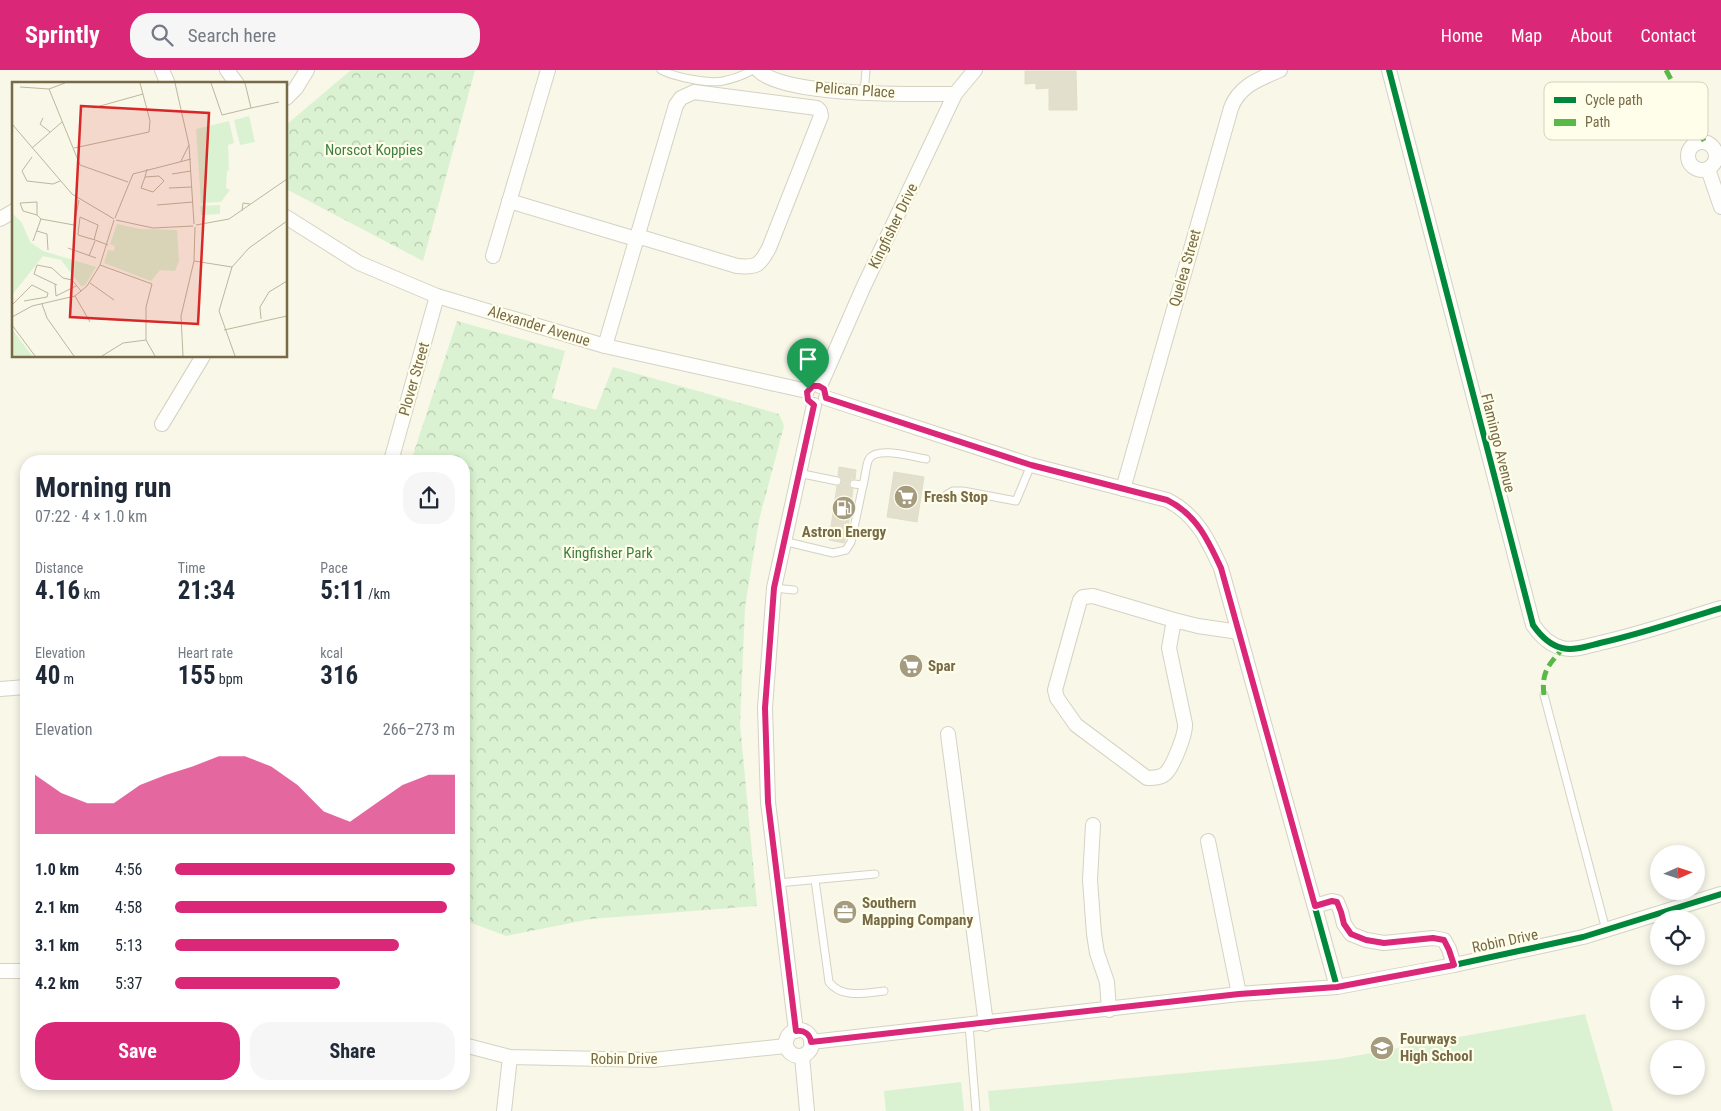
<!DOCTYPE html>
<html lang="en">
<head>
<meta charset="utf-8">
<style>
	:root { --surface:#fff; --page:#f6f6f7; --text:#1f2937; --muted:#747a83; --accent:#db2777 }
	body { margin:0; font-family:"Roboto Condensed",sans-serif; background:var(--page); color:var(--text); height:100vh; display:flex; flex-direction:column; font-size:19px; white-space:nowrap }
	* { box-sizing:border-box; margin:0 }
	p { font-size:16px; color:var(--muted) }
	.icon { flex:none; width:28px; height:28px; fill:none; stroke:currentColor; stroke-width:2; stroke-linecap:round; stroke-linejoin:round }
	.map { position:relative; flex:1; overflow:hidden }
	.panel { position:absolute; left:20px; top:385px; width:450px; height:635px; display:flex; flex-direction:column; background:var(--surface); border-radius:20px; box-shadow:0 2px 8px #0003 }
	.panel>* { flex:none }
	.needle { width:32px; rotate:87deg }
	.fabs { position:absolute; left:1650px; top:775px; display:grid; gap:10px }
	.fabs a { display:grid; place-items:center; width:55px; height:55px; border-radius:50%; background:var(--surface); box-shadow:0 2px 8px #0003; font-size:25px }
	.pin { position:absolute; display:grid; place-items:center; width:42px; height:42px; color:#fff; margin:-51px -21px; border-radius:50% 50% 50% 0; rotate:-45deg; box-shadow:0 0 5px #0007 }
	.pin .icon { rotate:45deg }
	.round { display:grid; place-items:center; flex:none; width:52px; height:52px; border-radius:20px; background:var(--page) }
	.overview { display:flex; align-items:center; justify-content:space-between; height:85px; padding:0 15px }
	h1 { font-size:28px; font-weight:700; line-height:38px }
	.figures { display:grid; grid-template-columns:repeat(3,1fr); gap:8px; height:85px; padding:5px 15px }
	.figures div { display:grid; align-content:center }
	.figures b { font-size:25px; font-weight:700 }
	.figures small { font-size:14px; font-weight:400 }
	.figures p { font-size:14px }
	.chart { height:140px; padding:10px 15px }
	.chart p { display:flex; justify-content:space-between }
	.chart svg { width:100%; height:90px; margin-top:5px; fill:var(--accent); opacity:.7 }
	.button { display:flex; gap:10px; margin-top:auto; padding:10px 15px }
	.button a { flex:1; height:58px; border-radius:20px; background:var(--accent); color:#fff; font-size:20px; font-weight:700; line-height:58px; text-align:center }
	.button a+a { background:var(--page); color:var(--text) }
	ul { padding:0 15px; list-style:none; font-size:16px }
	li { display:grid; grid-template-columns:80px 60px 1fr; align-items:center; height:38px }
	li i { height:12px; border-radius:6px; background:var(--accent) }
	header { display:flex; align-items:center; gap:30px; box-sizing:border-box; height:70px; padding:0 25px; background:var(--accent); color:#fff }
	header strong { font-size:24px }
	nav { display:flex; gap:28px; margin-inline-start:auto; font-size:18px }
	.search { width:350px; height:45px; background:var(--page); display:flex; align-items:center; gap:12px; box-sizing:border-box; padding:0 18px; border-radius:20px; color:var(--muted); font-size:19px }
	.map>svg:first-child { display:block }
	.forest { fill:url(#forest-crowns) }
	.pitch { fill:#daf2d2 }
	.building { fill:#e3dfcd; stroke:#e1ddca }
	.lines { fill:none; stroke-linecap:round; stroke-linejoin:round }
	.service-casing { stroke:#d5d2c4; stroke-width:9 }
	.minor-casing { stroke:#d5d2c4; stroke-width:16 }
	.service { stroke:#fefefc; stroke-width:7 }
	.minor { stroke:#fefefc; stroke-width:14 }
	.quiet { stroke:#58b947; stroke-width:5; stroke-dasharray:10 5; stroke-linecap:butt }
	.cycleway-casing { stroke:#fffeeb; stroke-width:9 }
	.cycleway { stroke:#00873e; stroke-width:6 }
	.route-casing { stroke:#fff; stroke-width:10 }
	.route { stroke:#db2777; stroke-width:6 }
	.labels { text-anchor:middle; stroke-width:4.5; stroke-linejoin:round; paint-order:stroke }
	.street-label { font-size:15px; fill:#786a46; stroke:#fffeeb }
	.park-label { font-size:15px; fill:#3d8041; stroke:#fffeeb }
	.poi-label { font-size:15px; font-weight:bold; fill:#786a46; stroke:#fffeeb; text-anchor:start }
	.inset-road { fill:none; stroke:#bdb69d; stroke-width:1 }
	.view { fill:#d62828; fill-opacity:0.15; stroke:#d62828; stroke-width:2.5 }
	.inset-edge { fill:none; stroke:#786a46; stroke-width:2.5 }
	.key { fill:#fffeeb; stroke:#d6d2ba; stroke-width:1 }
	.key-label { font-size:14px; fill:#786a46 }
</style>
</head>
<body>
<header>
<strong>Sprintly</strong>
<div class="search"><svg class="icon" aria-label="search" viewBox="0 0 24 24"><circle cx="10" cy="10" r="6"/><path d="M15 15l6 6"/></svg>Search here</div>
<nav><a>Home</a><a>Map</a><a>About</a><a>Contact</a></nav>
</header>
<div class="map">
<svg width="1721" height="1041" viewBox="0 0 1721 1041">
	<defs>
		<pattern id="forest-crowns" width="20" height="18" patternUnits="userSpaceOnUse" patternTransform="scale(1.25)"><rect width="20" height="18" fill="#daf2d2"/><path d="M2 6a3 3 0 1 1 6 0M12 15a3 3 0 1 1 6 0" fill="none" stroke="#b6c8ac"/></pattern>
	</defs>
	<rect width="100%" height="100%" fill="#f8f7e8"/>
	<g class="forest">
		<polygon points="351,0 475,0 423,191 286,119 286,55"/>
		<polygon points="457,251 565,281 552,328 596,340 613,297 779,344 784,356 759,450 745,537 740,654 757,836 591,849 506,866 464,850 464,391 411,391"/>
	</g>
	<g class="pitch">
		<polygon points="1585,944 1613,1041 990,1041 988,1021 1338,989"/>
		<polygon points="961,1012 964,1041 886,1041 884,1021"/>
	</g>
	<g class="building">
		<polygon points="1025,1 1076,1 1077,40 1049,40 1049,18 1036,19 1036,13 1025,14"/>
		<polygon points="839,397 856,400 855,409 851,409 849,413 849,417 853,419 847,465 844,473 829,470 837,416 841,415 842,412 841,407 838,406"/>
		<polygon points="894,402 924,407 917,452 887,447"/>
	</g>
	<g class="lines">
		<g class="service-casing">
			<g id="service">
				<path d="M661,0c13,7 48,14 62,11 10,-2 21,-6 30,-11"/>
				<polyline points="864,23 866,0"/>
				<polyline points="798,403 837,411"/>
				<path d="M854,414l9,1c2,-6 3,-21 6,-26 8,-13 44,-2 57,0"/>
				<polyline points="946,425 953,421 963,421 1016,431 1031,395"/>
				<polyline points="783,471 833,483 846,480 851,472 863,415"/>
				<polyline points="774,518 794,520"/>
				<polyline points="1544,625 1606,860"/>
				<path d="M815,810l14,102c13,17 36,11 55,9"/>
				<polyline points="778,813 875,804"/>
				<polyline points="969,955 976,1041"/>
			</g>
		</g>
		<g class="minor-casing">
			<g id="minor">
				<polyline points="162,0 168,14"/>
				<polyline points="227,0 237,14"/>
				<path d="M758,0c26,27 158,24 197,24"/>
				<path d="M1389,0l144,555c7,10 16,20 29,23 12,3 26,-2 38,-5 41,-9 81,-23 121,-35"/>
				<polyline points="286,28 296,18 307,0"/>
				<circle cx="1702" cy="86" r="14"/>
				<polyline points="1708,99 1721,137"/>
				<polyline points="509,131 636,169"/>
				<polyline points="286,147 359,193 437,226 605,276 807,321"/>
				<polyline points="0,149 14,141"/>
				<polyline points="493,186 548,0"/>
				<path d="M605,276l71,-241 5,-7 13,-6 123,16 3,3 1,5 -52,132c-9,17 -12,20 -32,18l-100,-30"/>
				<polyline points="820,316 863,218 955,24 975,0"/>
				<path d="M826,328l205,67 136,35c29,14 41,40 54,68l116,419"/>
				<polyline points="162,354 203,286"/>
				<polyline points="391,391 437,226"/>
				<path d="M1123,419l108,-381c8,-22 28,-29 49,-38"/>
				<path d="M1174,550l-81,-24 -10,1 -3,3 -25,90 2,8 19,27 71,53c7,0 14,0 19,-5 7,-7 20,-39 19,-49l-16,-76 5,-28 24,6 41,6"/>
				<polyline points="0,619 26,617"/>
				<polyline points="948,664 986,954"/>
				<polyline points="1093,755 1090,810 1094,864 1097,883 1107,912 1109,940"/>
				<polyline points="1208,771 1239,924"/>
				<polyline points="1315,836 1332,831 1337,832 1341,842 1344,854 1351,864 1366,870 1384,873 1433,868 1444,870 1449,879 1454,895"/>
				<polyline points="0,901 26,901"/>
				<circle cx="799" cy="973" r="13"/>
				<polyline points="796,961 768,732 765,638 774,518 814,335"/>
				<polyline points="811,972 1239,924 1337,917 1454,895 1583,867 1721,824"/>
				<polyline points="464,975 510,987 652,990 786,976"/>
				<polyline points="802,986 807,1041"/>
				<polyline points="504,1041 510,987"/>
			</g>
		</g>
		<use href="#service" class="service"/>
		<use href="#minor" class="minor"/>
		<g class="quiet">
			<polyline points="1666,0 1704,71"/>
			<path d="M1544,625c-3,-24 5,-30 19,-47"/>
		</g>
		<g class="cycleway-casing">
			<g id="cycleway">
				<path d="M1389,0l144,555c7,10 16,20 29,23 12,3 26,-2 38,-5 41,-9 81,-23 121,-35"/>
				<path d="M826,328l205,67 136,35c29,14 41,40 54,68l116,419"/>
				<polyline points="811,972 1239,924 1337,917 1454,895 1583,867 1721,824"/>
			</g>
		</g>
		<use href="#cycleway" class="cycleway"/>
	</g>
	<g class="lines">
		<g class="route-casing">
			<path id="route" d="M813,316h6l5,3 2,9 205,67 136,35c29,14 41,40 54,68l94,338 17,-5 5,1 4,10 3,12 7,10 15,6 18,3 49,-5 11,2 5,10 5,15 -117,22 -98,7 -428,48c-1,-8 -7,-12 -15,-11l-28,-229 -3,-94 9,-120 40,-183 -6,-5 -1,-8z"/>
		</g>
		<use href="#route" class="route"/>
	</g>
	<defs>
		<g id="supermarket-disc" transform="scale(1.25)"><circle r="9.5" fill="#a59b7f" stroke="#fffeeb"/><path d="M-6-5.5h2.5l.6 2H6L4.5 2H-2.5L-4.4-4H-6ZM-1.5 3.2a1.3 1.3 0 1 0 .1 0ZM3 3.2a1.3 1.3 0 1 0 .1 0Z" fill="#fff"/></g>
		<g id="fuel-disc" transform="scale(1.25)"><circle r="9.5" fill="#a59b7f" stroke="#fffeeb"/><path d="M-5.5-6h7V0h2V4h1.3V-2.5L3-4.5l.8-.8L6-3V5H2.5V1h-1V6h-7ZM-4.2-4.7v3.2H.2V-4.7Z" fill="#fff"/></g>
		<g id="office-disc" transform="scale(1.25)"><circle r="9.5" fill="#a59b7f" stroke="#fffeeb"/><path d="M-6-3h4V-5.5h4V-3h4V5H-6ZM-1-4.5V-3h2v-1.5ZM-6 0V1H6V0Z" fill="#fff"/></g>
		<g id="school-disc" transform="scale(1.25)"><circle r="9.5" fill="#a59b7f" stroke="#fffeeb"/><path d="M0-5L7-2L0 1L-7-2ZM-4 1L0 2.5L4 1V4Q0 6-4 4Z" fill="#fff"/></g>
	</defs>
	<g fill-rule="evenodd">
		<use href="#supermarket-disc" x="906" y="427"/>
		<use href="#fuel-disc" x="844" y="438"/>
		<use href="#supermarket-disc" x="911" y="596"/>
		<use href="#office-disc" x="845" y="842"/>
		<use href="#school-disc" x="1382" y="978"/>
	</g>
	<g class="labels">
		<g class="street-label">
			<text transform="translate(855 20) rotate(4)" y="5">Pelican Place</text>
			<text transform="translate(893 156) rotate(-64)" y="5">Kingfisher Drive</text>
			<text transform="translate(1185 198) rotate(-74)" y="5">Quelea Street</text>
			<text transform="translate(539 256) rotate(17)" y="5">Alexander Avenue</text>
			<text transform="translate(414 309) rotate(-74)" y="5">Plover Street</text>
			<text transform="translate(1498 373) rotate(76)" y="5">Flamingo Avenue</text>
			<text transform="translate(1505 871) rotate(-12)" y="5">Robin Drive</text>
			<text x="624" y="994">Robin Drive</text>
		</g>
		<g class="park-label">
			<text x="374" y="85">Norscot Koppies</text>
			<text x="608" y="488">Kingfisher Park</text>
		</g>
		<g class="poi-label">
			<text x="924" y="432">Fresh Stop</text>
			<text x="844" y="467" text-anchor="middle">Astron Energy</text>
			<text x="928" y="601">Spar</text>
			<text x="862" y="838">Southern<tspan x="862" dy="17">Mapping Company</tspan></text>
			<text x="1400" y="974">Fourways<tspan x="1400" dy="17">High School</tspan></text>
		</g>
	</g>
	<g transform="translate(12 12)">
		<rect width="275" height="275" fill="#f8f7e8"/>
		<path d="M0,247l20,27h-20z" fill="#daf2d2"/>
		<path d="M0,131l10,10 8,19 13,9 53,16 -11,18 -4,1 -20,-26 -18,-4 -31,39zM105,142l23,5 37,1 2,31 -4,10 -15,-1 -9,11 -47,-18 4,-13 6,1 1,-5 -5,-2z" fill="#daf2d2"/>
		<path d="M237,34l6,26 -15,3 -6,-25zM217,39l5,22 -6,2 1,25 -2,1 -1,17 4,2 -9,12 -20,1 -5,-74zM208,123v9l-19,1 -1,-9z" fill="#daf2d2"/>
		<path class="inset-road" d="M163,1l14,62 5,79M199,1l11,32 29,-7 -6,-25M8,5l29,2 16,-6M37,7l31,76 48,17M81,26l50,-14M239,26l28,-6M31,36l-3,6 10,8M0,42l60,70 42,25M20,66l30,-26M62,66l75,-16 1,-11 -10,-38M20,75l-10,14 5,10 26,3 7,-3M169,79l8,-16M160,92l19,-3M133,95l-4,11 12,4 11,-11 -5,-5 -14,1 2,-8M157,106l23,-1M145,123l36,-3M230,129l1,-8 7,1M25,133v-13l-17,1 3,8 14,4 4,4M103,136l18,-44 58,-15M29,137l33,6 5,-25M104,138l37,8 40,-2M184,143l33,-6 58,-40M25,149l10,3 1,16M82,158l4,-15 -18,-8 -2,17v1l17,5 13,5M21,159l8,-22M56,166l28,10M77,174l6,-15M182,179l38,6M88,183l52,19 -6,23v33l9,16M78,201l24,17M43,202l1,12 20,-10M45,203l-23,-11 3,-9 15,3 11,10 9,2 9,11M63,214l15,26M30,222l5,14 27,38M0,223l20,-20 16,8 -1,4 -23,4M0,235l20,-11 43,-10 12,-10 13,-21 14,-45M249,237l-1,-12 9,-15 18,-11M0,243l23,31M212,248l63,-14M90,274l21,-13 23,-3M171,274l-2,-40 13,-55 1,-34M223,274l-16,-45 13,-44 17,-19 38,-27"/>
		<path class="view" d="M69,24l128,7 -11,211 -128,-7z"/>
		<rect width="275" height="275" class="inset-edge"/>
	</g>
	<rect x="1544" y="12" width="164" height="58" rx="8" class="key"/>
	<rect x="1554" y="27" width="22" height="6" fill="#00873e"/>
	<rect x="1554" y="49" width="22" height="7" fill="#58b947"/>
	<g class="key-label">
		<text x="1585" y="35">Cycle path</text>
		<text x="1585" y="57">Path</text>
	</g>
</svg>
<div class="fabs">
<a><svg class="needle" viewBox="-14 -14 28 28"><path d="M0-13l5 13h-10z" fill="#e53935"/><path d="M0 13l5-13h-10z" fill="#747a83"/></svg></a>
<a><svg class="icon" aria-label="locate" viewBox="0 0 24 24"><circle cx="12" cy="12" r="6"/><path d="M12 2v4M12 18v4M2 12h4M18 12h4"/></svg></a>
<a>+</a>
<a>−</a>
</div>
<div class="pin" style="left:808px;top:319px;background:#1e9e55"><svg class="icon" aria-label="arrive" viewBox="0 0 24 24"><path d="M6 21V4h12l-3 4 3 4H6"/></svg></div>
<section class="panel">
<div class="overview"><div><h1>Morning run</h1><p>07:22 · 4 × 1.0 km</p></div><a class="round"><svg class="icon" aria-label="share" viewBox="0 0 24 24"><path d="M12 15V3M7 8l5-5 5 5M5 13v7h14v-7"/></svg></a></div>
<div class="figures">
<div><p>Distance</p><b>4.16<small> km</small></b></div>
<div><p>Time</p><b>21:34</b></div>
<div><p>Pace</p><b>5:11<small> /km</small></b></div>
</div>
<div class="figures">
<div><p>Elevation</p><b>40<small> m</small></b></div>
<div><p>Heart rate</p><b>155<small> bpm</small></b></div>
<div><p>kcal</p><b>316</b></div>
</div>
<div class="chart"><p><span>Elevation</span>266–273 m</p>
<svg viewBox="0 0 160 44" preserveAspectRatio="none"><path d="M0 44V15L10 24L20 29L30 29L40 20L50 15L60 11L70 6L80 6L90 11L100 20L110 33L120 38L130 29L140 20L150 15L160 15V44z"/></svg>
</div>
<ul>
<li><b>1.0 km</b>4:56<i style="width:100%"></i></li>
<li><b>2.1 km</b>4:58<i style="width:97%"></i></li>
<li><b>3.1 km</b>5:13<i style="width:80%"></i></li>
<li><b>4.2 km</b>5:37<i style="width:59%"></i></li>
</ul>
<div class="button"><a>Save</a><a>Share</a></div>
</section>
</div>
</body>
</html>
